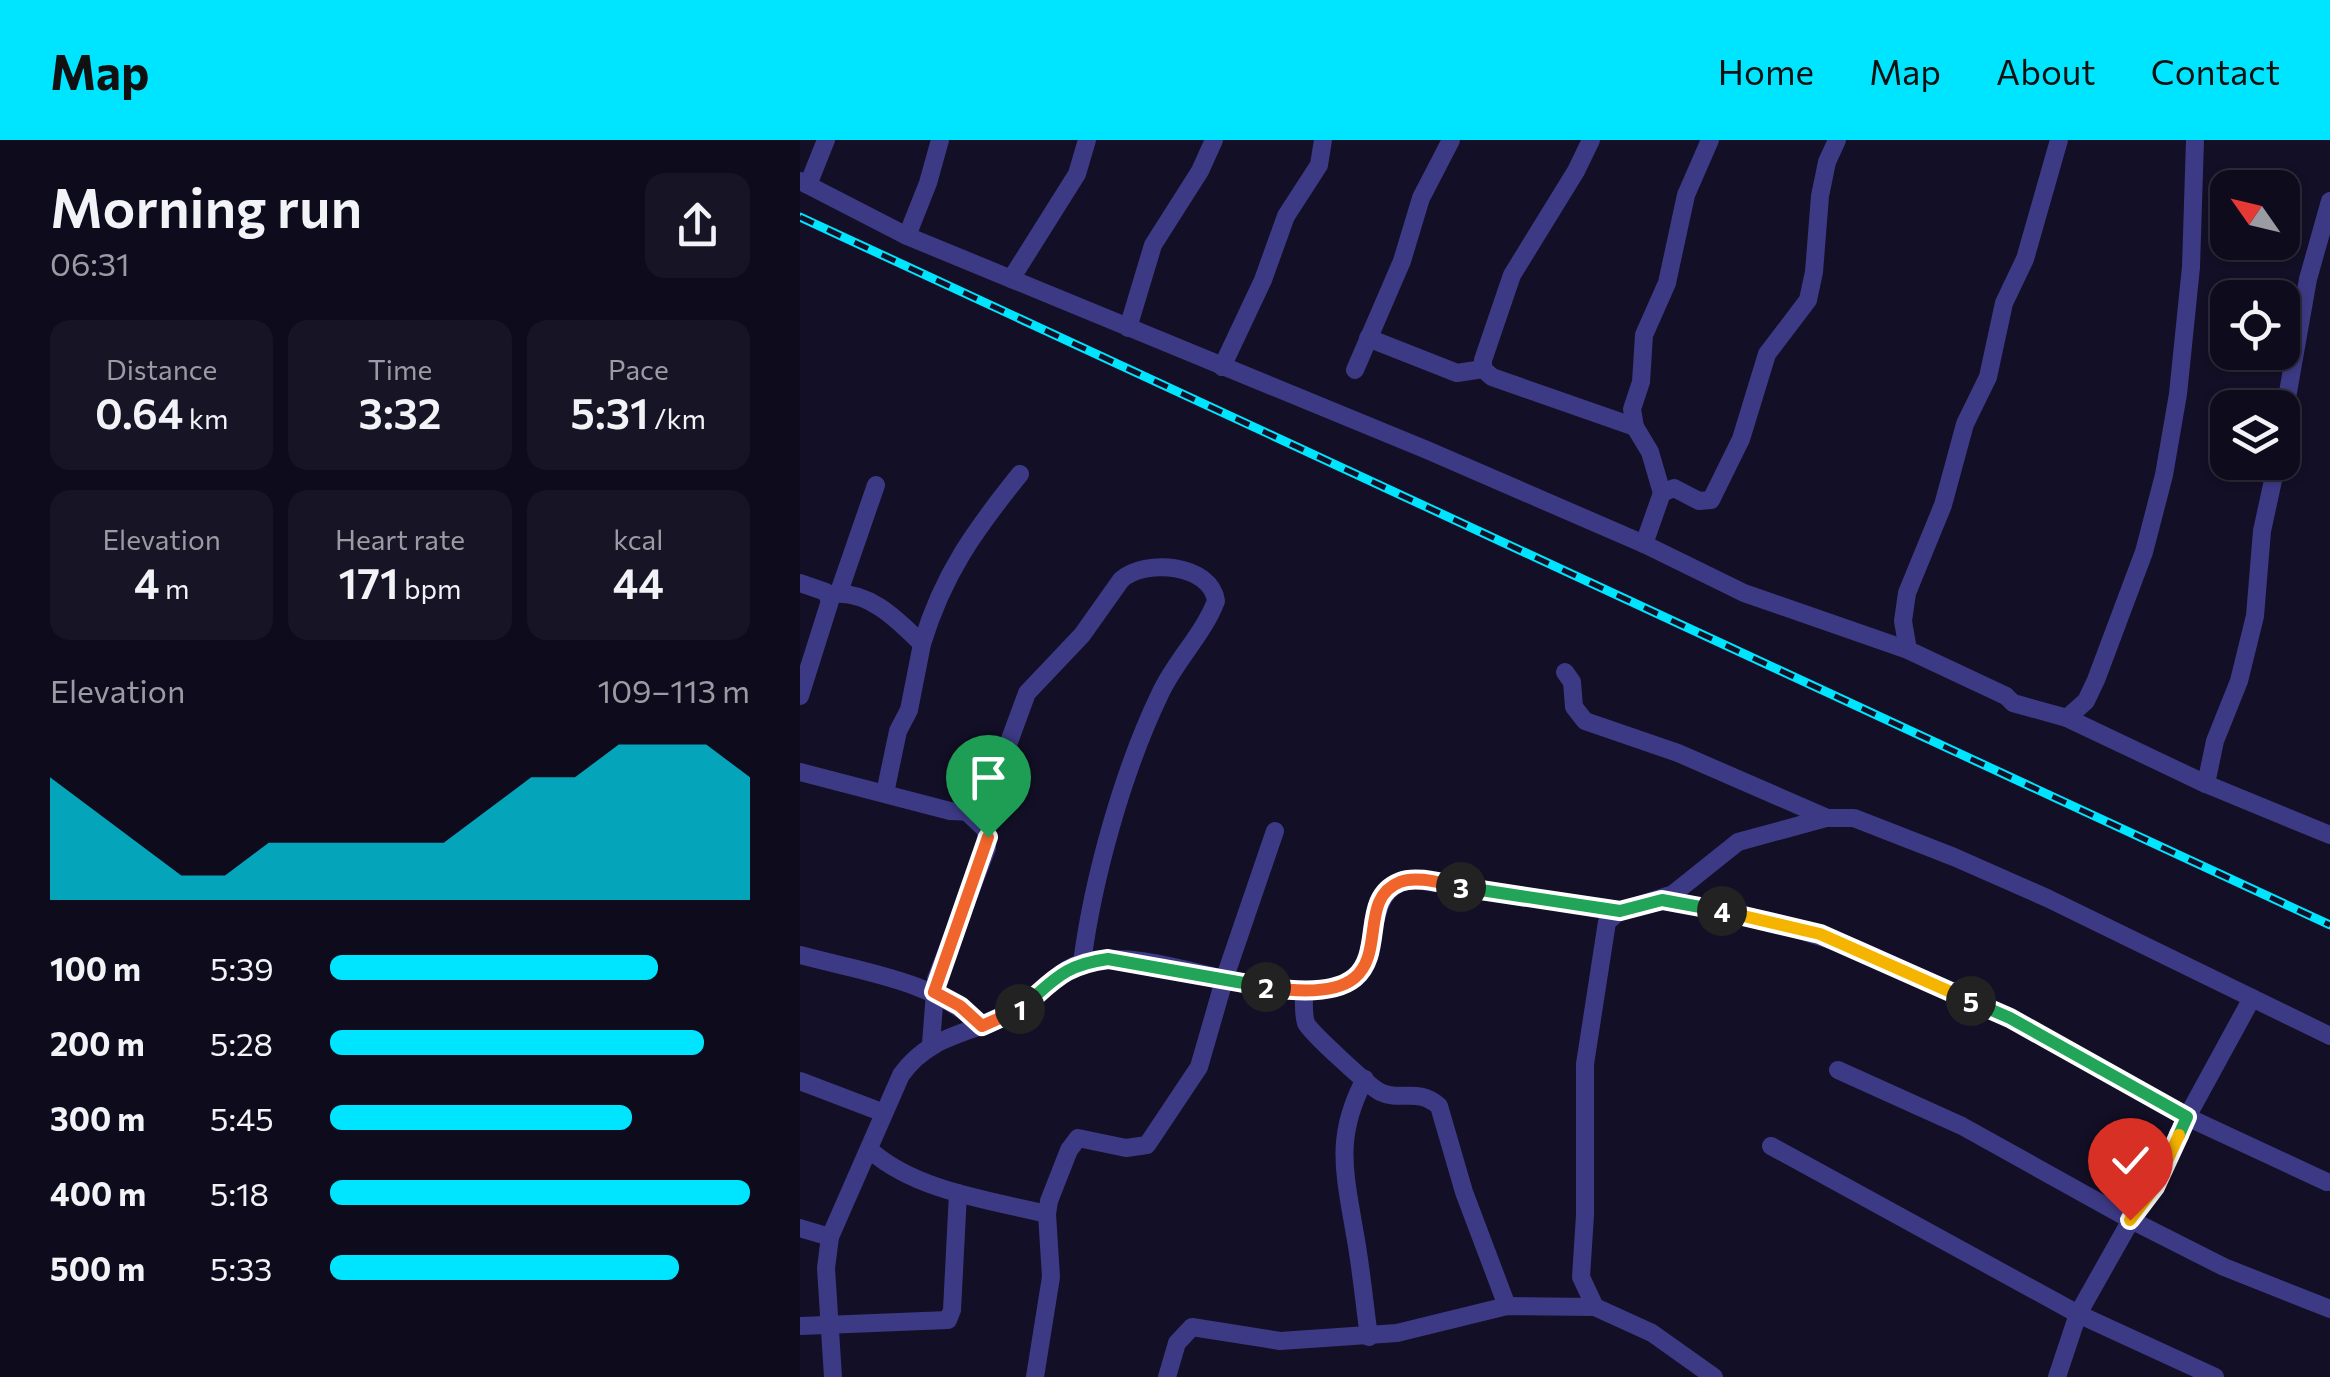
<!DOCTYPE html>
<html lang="en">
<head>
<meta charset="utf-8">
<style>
	:root { --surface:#0e0b1c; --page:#171425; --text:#f1f3f6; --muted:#9b9ba3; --line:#2e2b3b; --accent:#00e5ff }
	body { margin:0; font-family:Commissioner,sans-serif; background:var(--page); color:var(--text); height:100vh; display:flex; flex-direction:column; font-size:38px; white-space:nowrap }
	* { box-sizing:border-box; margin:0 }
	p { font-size:32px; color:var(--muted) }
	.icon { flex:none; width:55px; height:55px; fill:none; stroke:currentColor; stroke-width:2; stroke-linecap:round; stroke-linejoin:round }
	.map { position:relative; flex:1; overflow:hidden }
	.panel { display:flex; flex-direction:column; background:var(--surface); width:800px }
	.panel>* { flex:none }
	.needle { width:65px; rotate:304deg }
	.controls { position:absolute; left:1410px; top:30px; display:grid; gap:20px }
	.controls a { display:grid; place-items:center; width:90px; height:90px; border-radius:20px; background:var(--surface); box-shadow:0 2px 8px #0004,0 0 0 2px var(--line); font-size:50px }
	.pin { position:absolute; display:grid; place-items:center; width:85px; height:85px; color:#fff; margin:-102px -42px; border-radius:50% 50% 50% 0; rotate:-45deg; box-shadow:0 0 10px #0007 }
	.pin .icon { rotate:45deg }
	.km { position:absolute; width:50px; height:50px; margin:-25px; border-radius:50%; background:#222; color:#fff; font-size:28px; line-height:50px; text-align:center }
	.round { display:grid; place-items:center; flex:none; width:105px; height:105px; border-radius:20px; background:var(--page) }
	.overview { display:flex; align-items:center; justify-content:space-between; height:170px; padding:0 50px }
	h1 { font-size:55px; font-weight:600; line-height:75px }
	.stats { display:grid; grid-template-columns:repeat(3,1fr); gap:15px; height:170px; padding:10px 50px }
	.stats div { display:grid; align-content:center; border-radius:20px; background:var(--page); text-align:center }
	.stats b { font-size:42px; font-weight:600 }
	.stats small { font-size:28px; font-weight:400 }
	.stats p { font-size:28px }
	.chart { height:280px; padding:20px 50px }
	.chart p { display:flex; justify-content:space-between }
	.chart svg { width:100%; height:180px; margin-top:10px; fill:var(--accent); opacity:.7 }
	ul { padding:0 50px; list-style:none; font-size:32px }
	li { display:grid; grid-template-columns:160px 120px 1fr; align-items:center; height:75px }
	li i { height:25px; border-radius:12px; background:var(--accent) }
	header { display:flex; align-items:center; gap:60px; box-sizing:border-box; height:140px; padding:0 50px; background:var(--accent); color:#111 }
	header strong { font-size:48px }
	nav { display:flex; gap:55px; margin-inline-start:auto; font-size:35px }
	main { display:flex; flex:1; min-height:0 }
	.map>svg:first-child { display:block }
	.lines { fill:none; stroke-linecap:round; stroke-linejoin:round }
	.minor { stroke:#3d3a85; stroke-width:18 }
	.rail-casing { stroke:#00e5ff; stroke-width:9 }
	.rail { stroke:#130f26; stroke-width:5; stroke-dasharray:15; stroke-linecap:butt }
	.split-1-casing { stroke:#fff; stroke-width:20 }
	.split-2-casing { stroke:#fff; stroke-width:20 }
	.split-3-casing { stroke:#fff; stroke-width:20 }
	.split-4-casing { stroke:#fff; stroke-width:20 }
	.split-5-casing { stroke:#fff; stroke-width:20 }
	.split-6-casing { stroke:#fff; stroke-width:20 }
	.split-7-casing { stroke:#fff; stroke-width:20 }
	.split-1 { stroke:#f0652b; stroke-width:12 }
	.split-2 { stroke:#22a559; stroke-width:12 }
	.split-3 { stroke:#f0652b; stroke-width:12 }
	.split-4 { stroke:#22a559; stroke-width:12 }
	.split-5 { stroke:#f5b400; stroke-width:12 }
	.split-6 { stroke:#22a559; stroke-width:12 }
	.split-7 { stroke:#f5b400; stroke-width:12 }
</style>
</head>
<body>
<header>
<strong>Map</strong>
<nav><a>Home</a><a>Map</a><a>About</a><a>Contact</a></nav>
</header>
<main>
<section class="panel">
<div class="overview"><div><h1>Morning run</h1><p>06:31</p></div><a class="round"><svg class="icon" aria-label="share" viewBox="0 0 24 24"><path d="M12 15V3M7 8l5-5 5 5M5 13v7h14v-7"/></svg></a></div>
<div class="stats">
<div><p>Distance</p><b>0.64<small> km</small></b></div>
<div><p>Time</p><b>3:32</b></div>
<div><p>Pace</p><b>5:31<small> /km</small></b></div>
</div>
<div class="stats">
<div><p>Elevation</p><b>4<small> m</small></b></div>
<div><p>Heart rate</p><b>171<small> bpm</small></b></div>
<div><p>kcal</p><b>44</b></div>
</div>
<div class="chart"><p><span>Elevation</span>109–113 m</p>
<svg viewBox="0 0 160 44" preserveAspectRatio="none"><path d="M0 44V14L10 22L20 30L30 38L40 38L50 30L60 30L70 30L80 30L90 30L100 22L110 14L120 14L130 6L140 6L150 6L160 14V44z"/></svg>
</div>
<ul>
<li><b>100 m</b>5:39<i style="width:78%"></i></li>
<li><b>200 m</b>5:28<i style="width:89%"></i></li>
<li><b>300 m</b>5:45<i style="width:72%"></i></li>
<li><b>400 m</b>5:18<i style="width:100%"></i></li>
<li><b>500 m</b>5:33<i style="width:83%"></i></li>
</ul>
</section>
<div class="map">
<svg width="1530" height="1237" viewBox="0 0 1530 1237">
	<rect width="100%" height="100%" fill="#130f26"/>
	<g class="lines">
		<g class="minor">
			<polyline points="791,0 776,31 712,135 683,220 683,229 692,237 835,287"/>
			<polyline points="0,41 107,96 627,310 844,404 944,453 1108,510 1206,556 1213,563 1267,578 1286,561 1296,540 1344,412 1364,335 1378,254 1391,127 1395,0"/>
			<polyline points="8,45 26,0"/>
			<polyline points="107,96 128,43 140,0"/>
			<polyline points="211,139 277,34 287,0"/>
			<polyline points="328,188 353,105 400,31 414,0"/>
			<polyline points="568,198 657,233 683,229"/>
			<polyline points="422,227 463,140 486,76 519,25 523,0"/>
			<polyline points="555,230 602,121 621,58 651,0"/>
			<polyline points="1482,286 1508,139 1530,61"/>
			<polyline points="1477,322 1462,391 1455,476 1439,541 1415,601 1406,644 1530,695"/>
			<polyline points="862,353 850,312 835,287 832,269 841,242 844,195 867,143 886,55 910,0"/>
			<polyline points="844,404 862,353 874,348 899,361 911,360 941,299 967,214 1008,160 1014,132 1020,56 1027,22 1037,0"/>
			<polyline points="0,443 26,452 30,461 0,556"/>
			<polyline points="39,452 76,345"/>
			<path d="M28,455c38,-8 70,25 94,49l-13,66 -11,21 -13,62"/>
			<path d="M122,504c21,-70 53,-114 98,-170"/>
			<polyline points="1108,510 1103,481 1107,453 1143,365 1165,284 1188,237 1204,163 1225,119 1259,0"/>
			<polyline points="765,532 772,542 774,567 785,581 878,613 1025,677"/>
			<polyline points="1267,578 1406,644"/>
			<path d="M0,632l150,39 25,1 10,-10 7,-14 35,-95 55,-58 39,-55c24,-22 90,-16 95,21 -13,34 -41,60 -56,93 -37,77 -67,184 -78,269"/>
			<polyline points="862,760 971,781 1055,808 1209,878 1387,977 1527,1042"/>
			<path d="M0,815c63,17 133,25 182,71"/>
			<path d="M504,852c0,10 -1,22 2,31 4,9 64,64 74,69 21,10 37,-5 59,14l25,86 43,114"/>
			<polyline points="131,904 136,839 187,708 186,690 168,673"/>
			<polyline points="1038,930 1162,986 1331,1080 1355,1047 1387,977 1452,858"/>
			<path d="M565,939c-30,56 -21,91 -11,150 7,36 10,72 15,108"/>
			<polyline points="0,941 84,973"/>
			<polyline points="971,1006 1278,1174 1415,1237"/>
			<path d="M71,1011c46,40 118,49 176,63"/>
			<polyline points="0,1088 30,1097"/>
			<polyline points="0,1186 148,1180 152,1170 158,1053"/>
			<path d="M33,1237l-7,-109 4,-31 71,-162c28,-40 68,-41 110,-61 28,-13 43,-45 74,-52 75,-17 174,44 249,26 58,-14 20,-96 76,-109l210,32"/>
			<polyline points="235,1237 251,1137 247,1074 249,1061 269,1010 278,998 326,1008 347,1005 399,927 425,837 475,691"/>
			<polyline points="367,1237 377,1203 392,1187 480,1201 597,1193 707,1166 795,1167"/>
			<polyline points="914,1237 852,1193 795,1167 781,1137 785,1075 785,924 807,782 820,771 873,754 938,702 1026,678 1054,678 1154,717 1247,758 1530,896"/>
			<polyline points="1257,1237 1278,1174 1331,1080 1424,1127 1530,1169"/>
		</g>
		<g class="rail-casing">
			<polyline id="rail" points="0,77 1530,785"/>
		</g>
		<use href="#rail" class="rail"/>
	</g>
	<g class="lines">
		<g class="split-1-casing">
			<polyline id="split-1" points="188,697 134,852 160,866 182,886 220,869"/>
		</g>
		<g class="split-2-casing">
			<path id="split-2" d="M220,869c33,-27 42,-44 88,-50l158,28"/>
		</g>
		<g class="split-3-casing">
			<path id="split-3" d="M466,847c156,24 75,-82 134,-105 17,-7 44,2 61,5"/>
		</g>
		<g class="split-4-casing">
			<polyline id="split-4" points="661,747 820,771 862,760 922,771"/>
		</g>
		<g class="split-5-casing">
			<polyline id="split-5" points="922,771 1020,794 1171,861"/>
		</g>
		<g class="split-6-casing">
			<polyline id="split-6" points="1171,861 1210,878 1387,977 1379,995"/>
		</g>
		<g class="split-7-casing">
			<polyline id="split-7" points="1330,1080 1355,1047 1379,995"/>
		</g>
		<use href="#split-1" class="split-1"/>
		<use href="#split-2" class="split-2"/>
		<use href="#split-3" class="split-3"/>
		<use href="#split-4" class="split-4"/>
		<use href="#split-5" class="split-5"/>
		<use href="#split-6" class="split-6"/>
		<use href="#split-7" class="split-7"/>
	</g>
</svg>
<div class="controls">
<a><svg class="needle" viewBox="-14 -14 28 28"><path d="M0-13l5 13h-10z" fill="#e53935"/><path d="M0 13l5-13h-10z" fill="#9b9ba3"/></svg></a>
<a><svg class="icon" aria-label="locate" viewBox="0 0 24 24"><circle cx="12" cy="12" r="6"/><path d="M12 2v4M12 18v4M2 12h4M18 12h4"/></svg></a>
<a><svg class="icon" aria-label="layers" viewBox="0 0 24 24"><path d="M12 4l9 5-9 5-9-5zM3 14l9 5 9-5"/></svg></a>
</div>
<div class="pin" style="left:188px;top:697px;background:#1e9e55"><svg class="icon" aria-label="arrive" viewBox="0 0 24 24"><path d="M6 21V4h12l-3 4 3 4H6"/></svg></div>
<div class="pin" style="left:1330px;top:1080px;background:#d93025"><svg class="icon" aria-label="check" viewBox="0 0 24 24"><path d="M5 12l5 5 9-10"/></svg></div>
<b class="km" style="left:220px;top:869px">1</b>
<b class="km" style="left:466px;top:847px">2</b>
<b class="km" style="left:661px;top:747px">3</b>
<b class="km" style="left:922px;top:771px">4</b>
<b class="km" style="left:1171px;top:861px">5</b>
</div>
</main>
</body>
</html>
